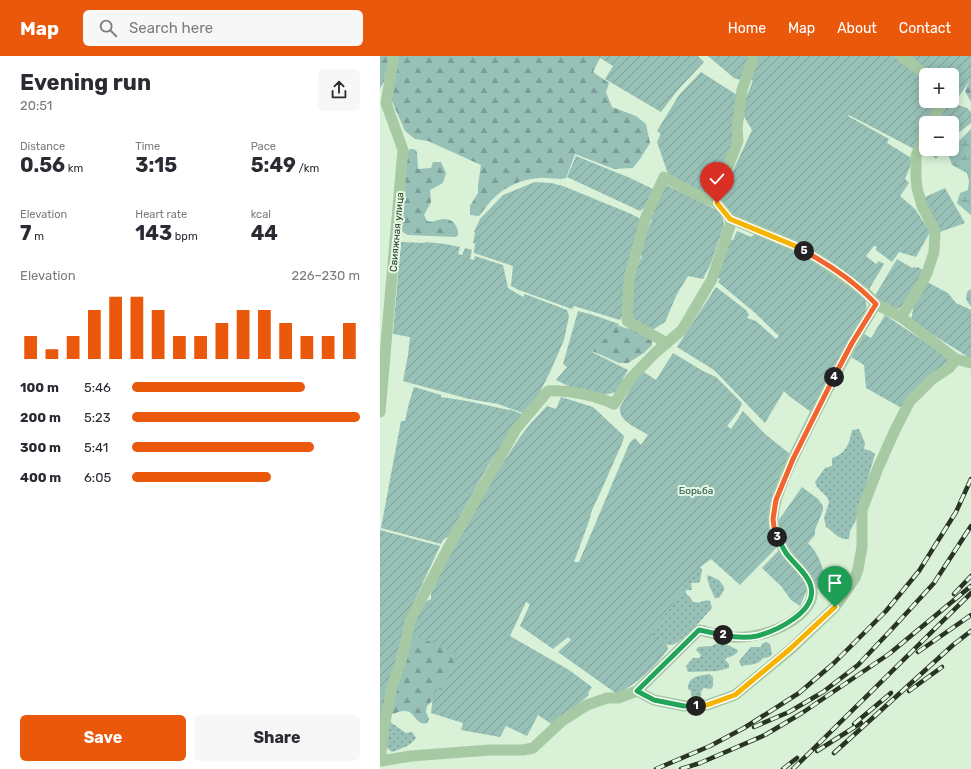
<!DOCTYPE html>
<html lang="en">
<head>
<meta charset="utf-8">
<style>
	:root { --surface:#fff; --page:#f7f7f7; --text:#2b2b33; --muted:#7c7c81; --accent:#ea580c }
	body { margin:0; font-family:Rubik,sans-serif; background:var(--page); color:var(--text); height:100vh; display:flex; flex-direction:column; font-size:15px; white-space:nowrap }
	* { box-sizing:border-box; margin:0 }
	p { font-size:13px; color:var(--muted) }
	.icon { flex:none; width:22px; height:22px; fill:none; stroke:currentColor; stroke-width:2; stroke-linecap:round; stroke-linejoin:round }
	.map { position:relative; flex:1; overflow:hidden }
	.side { display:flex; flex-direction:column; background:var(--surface); width:380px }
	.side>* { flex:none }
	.fabs { position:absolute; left:539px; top:12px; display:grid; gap:8px }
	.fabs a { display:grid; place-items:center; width:40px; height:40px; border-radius:6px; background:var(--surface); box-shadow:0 2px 10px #0003; font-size:20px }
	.pin { position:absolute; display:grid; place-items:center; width:34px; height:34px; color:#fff; margin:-41px -17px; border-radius:50% 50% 50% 0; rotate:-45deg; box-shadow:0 0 4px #0007 }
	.pin .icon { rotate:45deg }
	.km { position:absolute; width:20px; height:20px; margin:-10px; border-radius:50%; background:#222; color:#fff; font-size:11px; line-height:20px; text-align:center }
	.round { display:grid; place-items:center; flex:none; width:42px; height:42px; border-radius:6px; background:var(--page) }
	.overview { display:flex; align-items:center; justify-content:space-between; height:68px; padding:0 20px }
	h1 { font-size:22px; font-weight:700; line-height:30px }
	.figures { display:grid; grid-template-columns:repeat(3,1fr); gap:6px; height:68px; padding:4px 20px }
	.figures div { display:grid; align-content:center }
	.figures b { font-size:20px; font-weight:700 }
	.figures small { font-size:11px; font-weight:400 }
	.figures p { font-size:11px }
	.chart { height:112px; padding:8px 20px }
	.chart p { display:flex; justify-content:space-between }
	.chart svg { width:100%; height:72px; margin-top:4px; stroke:var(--accent); stroke-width:6 }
	.cta { display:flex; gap:8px; margin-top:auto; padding:8px 20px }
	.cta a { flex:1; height:46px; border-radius:6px; background:var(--accent); color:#fff; font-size:16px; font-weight:700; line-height:46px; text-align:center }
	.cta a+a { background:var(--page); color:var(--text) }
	ul { padding:0 20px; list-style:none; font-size:13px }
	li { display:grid; grid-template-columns:64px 48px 1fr; align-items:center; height:30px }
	li i { height:10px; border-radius:5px; background:var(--accent) }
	header { display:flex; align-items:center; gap:24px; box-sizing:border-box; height:56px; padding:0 20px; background:var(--accent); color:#fff }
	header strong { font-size:19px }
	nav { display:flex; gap:22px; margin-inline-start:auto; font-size:14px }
	.search { width:280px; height:36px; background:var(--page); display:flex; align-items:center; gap:10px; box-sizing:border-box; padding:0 14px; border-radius:6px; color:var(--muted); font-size:15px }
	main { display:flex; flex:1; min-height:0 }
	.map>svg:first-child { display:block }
	.grass { fill:url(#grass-dots) }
	.forest { fill:url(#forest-firs) }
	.wetland { fill:url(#wetland-marsh) }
	.garden { fill:url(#garden-furrows) }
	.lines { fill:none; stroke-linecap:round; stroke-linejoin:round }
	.minor { stroke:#a7c9a3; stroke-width:11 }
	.rail-casing { stroke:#293425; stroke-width:4.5 }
	.rail { stroke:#e4f9e3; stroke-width:3; stroke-dasharray:9; stroke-linecap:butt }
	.split-1-casing { stroke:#fff; stroke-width:8 }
	.split-2-casing { stroke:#fff; stroke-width:8 }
	.split-3-casing { stroke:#fff; stroke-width:8 }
	.split-4-casing { stroke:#fff; stroke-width:8 }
	.split-5-casing { stroke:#fff; stroke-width:8 }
	.split-6-casing { stroke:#fff; stroke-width:8 }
	.split-1 { stroke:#f5b400; stroke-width:5 }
	.split-2 { stroke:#22a559; stroke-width:5 }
	.split-3 { stroke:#22a559; stroke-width:5 }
	.split-4 { stroke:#f0652b; stroke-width:5 }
	.split-5 { stroke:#f0652b; stroke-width:5 }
	.split-6 { stroke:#f5b400; stroke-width:5 }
	.labels { text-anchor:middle; stroke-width:4; stroke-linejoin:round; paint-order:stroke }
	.street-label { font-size:10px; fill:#293425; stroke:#e4f9e3 }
	.park-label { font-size:10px; fill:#28534a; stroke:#e4f9e3 }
</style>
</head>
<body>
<header>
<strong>Map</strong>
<div class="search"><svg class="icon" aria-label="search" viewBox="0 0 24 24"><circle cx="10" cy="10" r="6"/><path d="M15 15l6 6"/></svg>Search here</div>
<nav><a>Home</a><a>Map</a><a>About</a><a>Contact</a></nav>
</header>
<main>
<section class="side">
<div class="overview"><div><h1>Evening run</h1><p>20:51</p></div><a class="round"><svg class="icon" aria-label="share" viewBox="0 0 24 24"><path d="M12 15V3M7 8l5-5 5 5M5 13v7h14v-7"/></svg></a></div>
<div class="figures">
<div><p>Distance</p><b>0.56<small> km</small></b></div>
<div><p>Time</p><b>3:15</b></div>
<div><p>Pace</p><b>5:49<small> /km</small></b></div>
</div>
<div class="figures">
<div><p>Elevation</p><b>7<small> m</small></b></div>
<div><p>Heart rate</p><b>143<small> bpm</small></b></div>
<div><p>kcal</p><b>44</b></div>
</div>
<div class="chart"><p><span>Elevation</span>226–230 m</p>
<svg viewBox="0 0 160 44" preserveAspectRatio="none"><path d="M5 44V30M15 44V38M25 44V30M35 44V14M45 44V6M55 44V6M65 44V14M75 44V30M85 44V30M95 44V22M105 44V14M115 44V14M125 44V22M135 44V30M145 44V30M155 44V22"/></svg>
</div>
<ul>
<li><b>100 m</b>5:46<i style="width:76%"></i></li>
<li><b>200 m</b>5:23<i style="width:100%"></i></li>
<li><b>300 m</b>5:41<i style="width:80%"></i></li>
<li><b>400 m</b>6:05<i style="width:61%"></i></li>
</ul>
<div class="cta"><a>Save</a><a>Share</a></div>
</section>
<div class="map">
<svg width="591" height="713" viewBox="0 0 591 713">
	<defs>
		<pattern id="grass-dots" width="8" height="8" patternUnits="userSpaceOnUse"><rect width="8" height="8" fill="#97c0b7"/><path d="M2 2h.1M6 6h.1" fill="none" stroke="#7b9d95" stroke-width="1.8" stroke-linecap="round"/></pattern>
		<pattern id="forest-firs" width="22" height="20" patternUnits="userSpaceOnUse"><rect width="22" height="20" fill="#97c0b7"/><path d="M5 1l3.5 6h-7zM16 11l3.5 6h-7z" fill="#7b9d95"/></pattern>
		<pattern id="wetland-marsh" width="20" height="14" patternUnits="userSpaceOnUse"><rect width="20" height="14" fill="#97c0b7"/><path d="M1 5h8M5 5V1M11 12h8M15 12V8" fill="none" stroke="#7b9d95"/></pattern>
		<pattern id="garden-furrows" width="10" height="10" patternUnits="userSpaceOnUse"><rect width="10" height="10" fill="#97c0b7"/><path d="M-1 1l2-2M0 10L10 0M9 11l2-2" fill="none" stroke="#7b9d95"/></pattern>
	</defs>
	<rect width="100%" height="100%" fill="#d8f1d7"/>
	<g class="grass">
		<path d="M479,373l6,14 -1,6 7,2 4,3 -19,66 -6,11 -1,8c-12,1 -14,-7 -23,-12l-2,-9 5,-16 -2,-5 -10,-10 -2,-5 10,-14 7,-2v-8c14,-4 18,-16 20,-28z"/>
		<path d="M318,508l4,6 -2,12 -4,1h-5l1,7h-6v4l3,2 4,6c8,2 11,-3 17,-1l2,7c-7,8 -31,36 -41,37 -8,0 -16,-8 -22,-13z"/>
		<path d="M328,519l11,5 5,7v3l-5,8h-4c-1,-1 -8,-18 -8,-20 0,-1 1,-2 1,-3z"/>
		<path d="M386,586l4,2 2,10 -3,3 -6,1c-5,8 -14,6 -22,8l-2,-5 12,-14h10l1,-3z"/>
		<path d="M337,587h6l15,7c-1,5 -7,7 -12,8l-1,2 4,4v4l-12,3 -29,1 -2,-6 7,-8h6l2,-3 -5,-5 2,-3 14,-1z"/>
		<path d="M329,618l4,3v9l-2,3 -7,-1 -3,3c0,4 1,6 -2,8h-5l-3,-4v-4l-3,-2c0,-13 11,-13 21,-15z"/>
		<path d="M10,666l16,11 6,-1 4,6c-5,8 -16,11 -24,14l-7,-6z"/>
	</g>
	<g class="forest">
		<polygon points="0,0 9,0 4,25 0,33"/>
		<path d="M17,0h204l-8,16 16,11 -3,9 6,15 24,9 10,8 4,19 -10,16 -7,9 -19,1 -39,-15 -9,24c-9,2 -19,-1 -28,0 -15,1 -33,9 -43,19 -6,5 -11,13 -16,19l-9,-1v-9l8,-13v-8l3,-20 -53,-24 -13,-2 -10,-8 -14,-32z"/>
		<polygon points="591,22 591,46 585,35"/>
		<path d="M30,93h4l3,3 1,17 13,-1 2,-6h8l5,11 -3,10 -13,7 1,12 -7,13 3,6c6,2 10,-1 16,-2 9,-1 16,7 15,16l-2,2 -48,-2 -4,-2 -5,-5 7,-75z"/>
		<polygon points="235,268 245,272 253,273 272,285 272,289 264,297 248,307 239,307 210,294"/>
		<path d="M31,576l59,6 -23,48 -20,20 -1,6 3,7 -2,4c-11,3 -12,-11 -21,-12 -4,-1 -9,2 -13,3l-3,-3z"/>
		<polygon points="0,608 7,628 0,681"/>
	</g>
	<g class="wetland">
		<polygon points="591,73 591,159 577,147 580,137 588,134 589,125 587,117 572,109 568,98 574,90"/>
		<polygon points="591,233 591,251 586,243 587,236"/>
	</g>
	<g class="garden">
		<polygon points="217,0 318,0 324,6 297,35 281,56 225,23 233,10"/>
		<polygon points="328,0 369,0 360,24 354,22"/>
		<polygon points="377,0 515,0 546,25 546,45 558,45 546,67 546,70 534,93 469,59 468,60 509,83 507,87 533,103 525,123 529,127 520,140 535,153 550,176 536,201 519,196 512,206 496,194 497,191 494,190 486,200 496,208 499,205 504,208 488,235 355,160 341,147 342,132 350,121 372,74 363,59 365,44 373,25 369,23"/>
		<polygon points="526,0 591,0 591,23 579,40 572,35 572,19 550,19"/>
		<polygon points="321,16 357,39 351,96 329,140 288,118 277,86 281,78 277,75 299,39"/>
		<polygon points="569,46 587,52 591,56 591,67 572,82 572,67 554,67"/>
		<polygon points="546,83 546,93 564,93 556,103 543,91"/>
		<polygon points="196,100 250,122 273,133 264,152 260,155 187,121"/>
		<polygon points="155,126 171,127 183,130 249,157 259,162 262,166 244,256 240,264 194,250 192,253 139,234 131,230 133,210 94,197 95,187 93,187 95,177 94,176 100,163 123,139"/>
		<path d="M282,127l53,26c6,6 9,9 9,17l-13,37 -8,16 -15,-3 -11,18 -12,28 -11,7h-4l-18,-11 2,-44 8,-18 -4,-2 14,-34 -4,-2z"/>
		<polygon points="565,132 585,167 560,176 543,142"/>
		<path d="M357,175l14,6 4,-3 38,16 24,12 45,32c4,7 6,11 3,18l-54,100 -22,-16 -5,-5 -19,32 -51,-53 -37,-23 39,-60 30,23 3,5 -2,3 9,3 20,18 3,-3 -25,-24 -36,-30 2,-3 -5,-3 13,-35 5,-1z"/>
		<polygon points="21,186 45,187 45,186 65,188 80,191 78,198 82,199 85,192 92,194 90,203 94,204 95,200 123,209 128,232 143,241 145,238 187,254 189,260 184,284 170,316 158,340 143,357 118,348 89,343 23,325 28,299 30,281 13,278"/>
		<polygon points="517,203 532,212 534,211 537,212 538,211 544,215 521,251 514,255 494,241"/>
		<polygon points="547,226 568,237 576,247 591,254 591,299 590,302 531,265 534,248"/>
		<path d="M198,255l15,4 26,9 -27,28 36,18 -5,8 1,1 -9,13c-20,8 -41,-3 -59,-12l11,-13 -4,-3z"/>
		<polygon points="505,259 566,300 569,304 520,351 486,332 484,309 471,301 484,278 491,282"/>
		<path d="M293,297l30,18 13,6 26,26 -4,9 -11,14 4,3 12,-18 22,23 26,21 -17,39 4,52 -38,39 -29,-26 -12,9 -48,65 16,12 1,4c-14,19 -30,34 -51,45l-59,-42 13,-12 -3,-3 -15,12 -33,-23 10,-22 -4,-2 -16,34 59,34 23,17 -4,6 1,2 -36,30 -15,-10 -11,21 -21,-10 -6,11 -39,-7 2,-7 -32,-10 3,-25 8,2 16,-35 -47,-22 12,-30 8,-4v-6l17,-35 32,-60 40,-61 11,-14 16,-17 9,3 5,-12 32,10 31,29 -1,5 -22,50 -9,19 -3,11 -15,41h5l51,-120 5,-4 6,7 7,-10c-10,-7 -30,-13 -28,-28l21,-37 15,10z"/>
		<polygon points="34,331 61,339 61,341 87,345 129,354 129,353 142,358 108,410 69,480 63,484 61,488 1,472 21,365 25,365 29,347"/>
		<path d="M422,431l16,12 5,7v4l-8,20v5l-7,8c12,12 14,23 18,39l-7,8 -15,-22 -14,-16 -14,-28z"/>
		<polygon points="0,474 60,490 26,563 24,576 8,632 0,631"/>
		<polygon points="399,494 423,523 427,534 420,550 411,544 401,530 382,512"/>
	</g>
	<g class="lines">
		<g class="minor">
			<polyline points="521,0 546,19"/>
			<polyline points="551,67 564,45"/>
			<polyline points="351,163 413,189 440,204 486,237 496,248 521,261 576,303 591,307"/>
			<polyline points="521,261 540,231 547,217 554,196 555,175 542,150 537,132 536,121 536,100 546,76"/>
			<polyline points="287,287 247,265 249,222 266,161 284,121 317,139 337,147"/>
			<polyline points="0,356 23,94 6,47 14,0"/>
			<polyline points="257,635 274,644 305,650 327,649 355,639 411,593 455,551 475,522 478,513 482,491 482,454 498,412 515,374 530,345 551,324 569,312 576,303"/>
			<path d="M0,705l4,-34 8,-40 10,-29 8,-37 37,-71 69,-121 32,-38c21,-1 47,4 66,13l16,-25 25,-26 27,-23 30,-51 18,-53 1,-7 -14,-16 -1,-6 22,-56 -1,-13 5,-38 12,-34"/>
			<path d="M1,705l30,-5 79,-6h33l10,-2 29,-27 25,-16 20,-7h11l19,-7 62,-61c10,2 21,6 32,7 26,2 64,-10 78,-33 12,-21 -13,-37 -23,-52 -7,-9 -13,-22 -13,-33 0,-25 25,-70 36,-93 21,-41 42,-83 67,-122"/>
		</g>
		<g class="rail-casing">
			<g id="rail">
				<polyline points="574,538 591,520"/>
				<polyline points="538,596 591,559"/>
				<polyline points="529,635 562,611"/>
				<polyline points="474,668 511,637"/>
				<polyline points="374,671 409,656 443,636 478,609 511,574 554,527 591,470"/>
				<polyline points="437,695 481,667"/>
				<polyline points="454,697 573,589 591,575"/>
				<polyline points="276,713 330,690 364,672 419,637 454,607 506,555 539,515 576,456 591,423"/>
				<polyline points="301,713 320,707 385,679 422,657 509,598 591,530"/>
				<polyline points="403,713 417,702"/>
				<polyline points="413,713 591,537"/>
			</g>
		</g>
		<use href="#rail" class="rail"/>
	</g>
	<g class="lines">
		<g class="split-1-casing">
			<polyline id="split-1" points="316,650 327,649 355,639 410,593 455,551"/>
		</g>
		<g class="split-2-casing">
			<polyline id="split-2" points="316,650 304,650 274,644 257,635 319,574 343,579"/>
		</g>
		<g class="split-3-casing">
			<path id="split-3" d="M343,579c10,2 24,3 34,1 19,-5 60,-24 54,-49 -2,-12 -18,-24 -25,-34 -3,-5 -6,-11 -9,-16"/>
		</g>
		<g class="split-4-casing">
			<polyline id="split-4" points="397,481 394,471 393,463 396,444 413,403 454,321"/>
		</g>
		<g class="split-5-casing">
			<path id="split-5" d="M424,195c26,14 52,32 72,53l-24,39 -18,34"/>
		</g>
		<g class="split-6-casing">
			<polyline id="split-6" points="337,147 350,163 413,189 424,195"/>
		</g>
		<use href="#split-1" class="split-1"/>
		<use href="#split-2" class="split-2"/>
		<use href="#split-3" class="split-3"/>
		<use href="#split-4" class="split-4"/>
		<use href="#split-5" class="split-5"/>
		<use href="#split-6" class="split-6"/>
	</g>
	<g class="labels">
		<g class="street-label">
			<text transform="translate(16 176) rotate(-85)" y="4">Свияжная улица</text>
		</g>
		<g class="park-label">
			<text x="316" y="438">Борьба</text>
		</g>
	</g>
</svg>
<div class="fabs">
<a>+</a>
<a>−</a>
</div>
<div class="pin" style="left:455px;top:551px;background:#1e9e55"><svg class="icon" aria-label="arrive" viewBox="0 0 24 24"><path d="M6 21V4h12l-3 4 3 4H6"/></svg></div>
<div class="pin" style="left:337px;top:147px;background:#d93025"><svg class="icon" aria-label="check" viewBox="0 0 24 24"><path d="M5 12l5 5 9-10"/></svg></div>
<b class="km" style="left:316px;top:650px">1</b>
<b class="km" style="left:343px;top:579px">2</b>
<b class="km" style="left:397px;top:481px">3</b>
<b class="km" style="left:454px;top:321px">4</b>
<b class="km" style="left:424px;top:195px">5</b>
</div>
</main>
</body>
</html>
